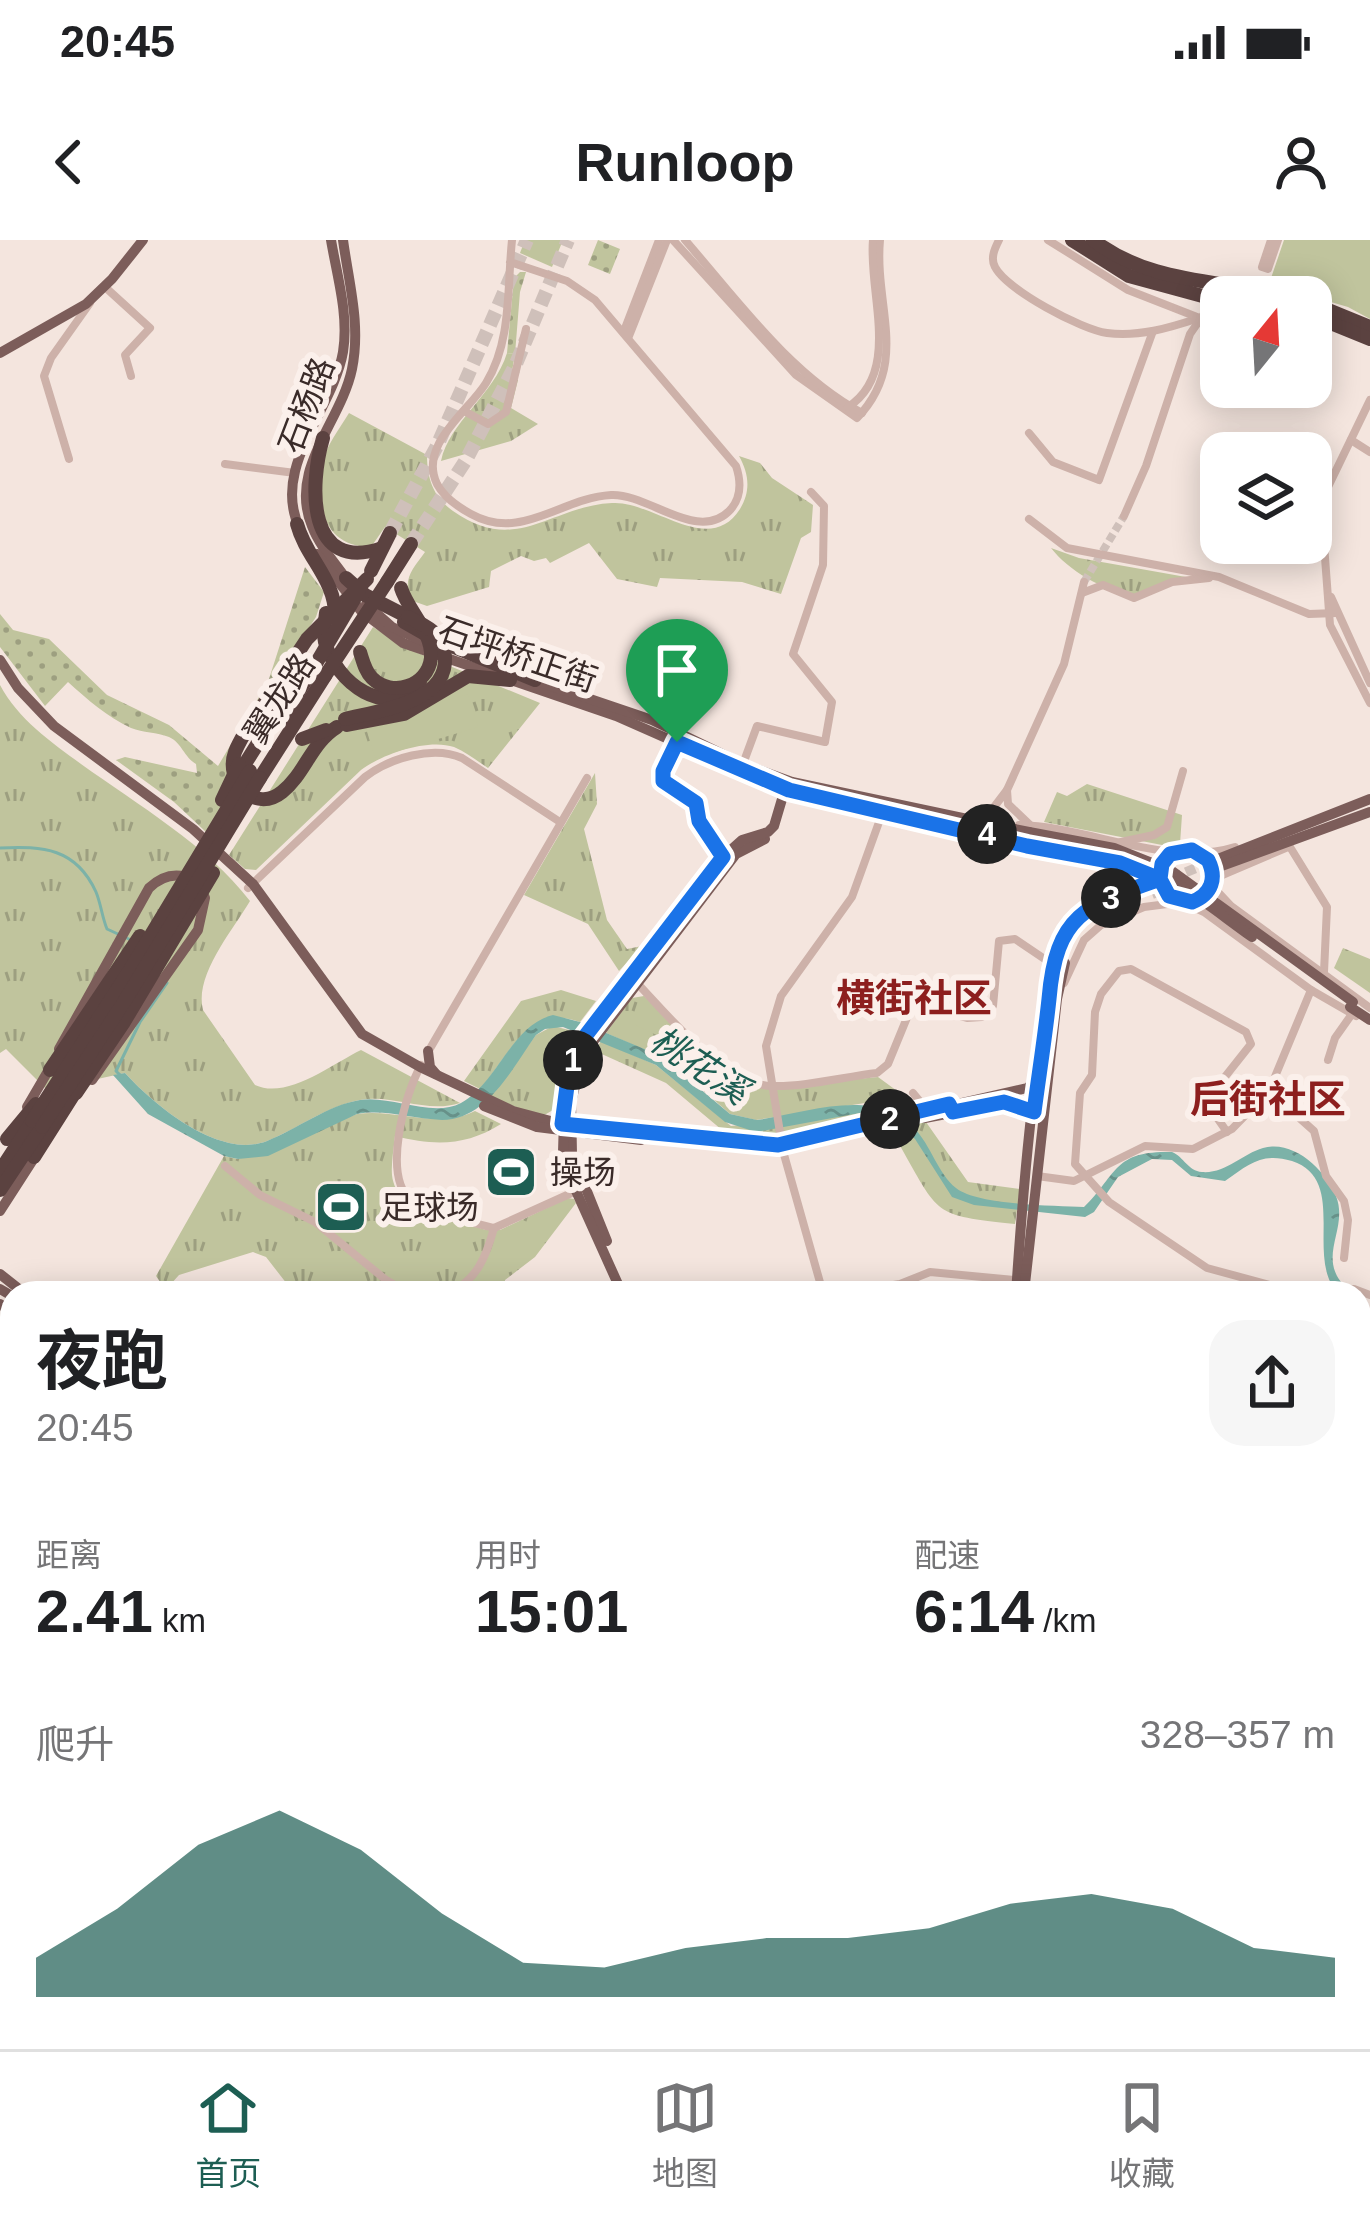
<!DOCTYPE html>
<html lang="zh">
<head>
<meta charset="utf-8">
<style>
	:root { --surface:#fff; --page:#f6f6f6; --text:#202124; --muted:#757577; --line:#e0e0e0; --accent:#1d5e53 }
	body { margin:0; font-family:Helvetica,"Noto Sans SC",sans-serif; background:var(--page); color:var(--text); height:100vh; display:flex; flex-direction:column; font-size:45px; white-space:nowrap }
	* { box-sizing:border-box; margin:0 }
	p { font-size:39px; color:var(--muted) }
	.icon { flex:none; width:66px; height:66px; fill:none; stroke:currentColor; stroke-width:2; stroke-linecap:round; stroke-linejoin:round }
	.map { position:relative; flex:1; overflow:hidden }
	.side { position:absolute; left:0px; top:1041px; width:1371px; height:768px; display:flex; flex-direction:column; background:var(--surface); border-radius:36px 36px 0 0; box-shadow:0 6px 30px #0003 }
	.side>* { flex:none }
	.needle { width:78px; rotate:18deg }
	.fabs { position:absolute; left:1200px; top:36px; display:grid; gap:24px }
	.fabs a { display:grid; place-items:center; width:132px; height:132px; border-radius:24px; background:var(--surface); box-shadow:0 6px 30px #0003; font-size:60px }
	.pin { position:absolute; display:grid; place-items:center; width:102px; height:102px; color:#fff; margin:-123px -51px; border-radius:50% 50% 50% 0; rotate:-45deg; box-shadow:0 0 12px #0007 }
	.pin .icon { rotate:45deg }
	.km { position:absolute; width:60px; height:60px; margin:-30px; border-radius:50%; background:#222; color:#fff; font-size:33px; line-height:60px; text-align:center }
	.round { display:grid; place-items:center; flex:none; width:126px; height:126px; border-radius:36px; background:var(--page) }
	.summary { display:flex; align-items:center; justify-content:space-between; height:204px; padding:0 36px }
	h1 { font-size:66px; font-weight:700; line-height:90px }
	.metrics { display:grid; grid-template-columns:repeat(3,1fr); gap:18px; height:204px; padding:12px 36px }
	.metrics div { display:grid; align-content:center }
	.metrics b { font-size:60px; font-weight:700 }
	.metrics small { font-size:33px; font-weight:400 }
	.metrics p { font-size:33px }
	.chart { height:336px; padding:24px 36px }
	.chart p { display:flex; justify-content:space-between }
	.chart svg { width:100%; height:216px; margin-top:12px; fill:var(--accent); opacity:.7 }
	.status { display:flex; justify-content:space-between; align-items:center; height:84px; padding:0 60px; background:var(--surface); direction:ltr }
	.status svg { height:33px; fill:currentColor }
	header { display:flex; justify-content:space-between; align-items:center; height:156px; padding:0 36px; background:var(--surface); font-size:54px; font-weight:700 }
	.tab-bar { display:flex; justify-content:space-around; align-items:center; height:168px; border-top:3px solid var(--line); background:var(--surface); font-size:33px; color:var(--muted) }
	.tab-bar a { display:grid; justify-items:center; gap:6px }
	.tab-bar .selected { color:var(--accent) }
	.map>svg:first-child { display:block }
	.grass { fill:url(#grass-dots) }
	.park { fill:url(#park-tufts) }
	.pitch { fill:#c0c49d }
	.water { fill:url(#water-ripples) }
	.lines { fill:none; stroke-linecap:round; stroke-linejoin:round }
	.stream { stroke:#7cb2a8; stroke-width:3 }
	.minor-tunnel { stroke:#cfc0ba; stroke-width:8; stroke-dasharray:8 4; stroke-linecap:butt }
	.major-tunnel { stroke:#cfc0ba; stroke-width:10; stroke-dasharray:10 5; stroke-linecap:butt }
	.highway-tunnel { stroke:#cfc0ba; stroke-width:14; stroke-dasharray:14 7; stroke-linecap:butt }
	.minor { stroke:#cdb1a9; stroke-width:8 }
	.major { stroke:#7c5d5a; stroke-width:10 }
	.highway { stroke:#5b4240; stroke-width:14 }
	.major-bridge { stroke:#7c5d5a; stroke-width:10 }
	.highway-bridge { stroke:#5b4240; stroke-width:14 }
	.route-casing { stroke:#fff; stroke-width:24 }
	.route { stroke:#1a73e8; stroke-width:15 }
	.labels { text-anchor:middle; stroke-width:12; stroke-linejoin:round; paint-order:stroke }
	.street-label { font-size:33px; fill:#3a2b29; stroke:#fbf0eb }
	.poi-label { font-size:33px; fill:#3a2b29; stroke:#fbf0eb; text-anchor:start }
	.water-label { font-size:36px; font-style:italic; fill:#1d5e53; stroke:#fbf0eb }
	.quarter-label { font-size:39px; font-weight:bold; fill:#8d1f1e; stroke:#fbf0eb }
</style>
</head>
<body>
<div class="status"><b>20:45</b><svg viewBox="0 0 49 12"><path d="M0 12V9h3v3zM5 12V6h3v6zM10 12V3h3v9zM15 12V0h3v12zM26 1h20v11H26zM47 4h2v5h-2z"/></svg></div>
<header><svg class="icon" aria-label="back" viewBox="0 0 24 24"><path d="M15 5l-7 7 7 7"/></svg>Runloop<svg class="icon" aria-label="person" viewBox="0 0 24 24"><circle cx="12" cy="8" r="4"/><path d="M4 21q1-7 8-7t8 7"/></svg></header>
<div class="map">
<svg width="1370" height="1809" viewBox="0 0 1370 1809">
	<defs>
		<pattern id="grass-dots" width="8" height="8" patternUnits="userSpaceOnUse" patternTransform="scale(3)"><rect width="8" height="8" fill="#c0c49d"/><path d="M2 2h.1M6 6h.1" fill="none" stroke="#9d9f80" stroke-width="1.8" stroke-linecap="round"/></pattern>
		<pattern id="park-tufts" width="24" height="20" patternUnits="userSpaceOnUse" patternTransform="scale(3)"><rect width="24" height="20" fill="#c0c49d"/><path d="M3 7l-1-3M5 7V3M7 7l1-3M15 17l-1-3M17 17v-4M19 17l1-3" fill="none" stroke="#9d9f80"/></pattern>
		<pattern id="water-ripples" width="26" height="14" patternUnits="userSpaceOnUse" patternTransform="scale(3)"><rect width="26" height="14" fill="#7cb2a8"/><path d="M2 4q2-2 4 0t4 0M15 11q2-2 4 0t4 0" fill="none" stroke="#679189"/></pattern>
	</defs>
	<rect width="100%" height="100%" fill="#f4e5de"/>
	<g class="grass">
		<polygon points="598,0 620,9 610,34 588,25"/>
		<polygon points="520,32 526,32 520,52 515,114 507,113 514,38"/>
		<path d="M305,327l19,25 -8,25 -82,127 -1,44 -26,45 -33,-31 -58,-42 9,-3 72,16 -1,-9c-12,-7 -14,-21 -27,-27 -12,-5 -26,-4 -38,-9 -24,-11 -44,-29 -63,-46l-23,24 -45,-59v-33l13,16 36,9 58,56 62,30 49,41 50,-84z"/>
	</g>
	<g class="park">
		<path d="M507,113l8,1 -4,23 7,3 -7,28 27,16 -27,17 -70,20c8,-39 53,-66 66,-108z"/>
		<path d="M349,173l78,42c0,23 6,42 26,56 64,45 97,-5 159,-8 41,-3 97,55 128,6 11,-18 9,-35 -1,-53l21,7 12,15 41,27 -2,27 -10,6 -20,56 -39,-12 -82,-4 -3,9 -40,-8 -28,-36 -39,20 -4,-5 -12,3 -13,-5 -30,15 -2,16 -62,19 -17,-6c-7,-23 3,-31 15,-48l-40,-25 -14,20c-48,0 -56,-43 -49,-84 4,-17 18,-35 27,-50z"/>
		<path d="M1051,308l28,10 107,19c-15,5 -39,18 -54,17 -29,-3 -64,-24 -81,-46z"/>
		<path d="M373,387l33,21 134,55 -52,65c-11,-7 -22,-16 -34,-21 -26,-9 -72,7 -93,23l-105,100 -11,-1 -16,-14z"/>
		<path d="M0,445c18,34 51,57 81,79 57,41 126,81 169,137 -17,29 -56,74 -47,109l52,75c32,15 77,-21 106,-35l99,53c-33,11 -67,-9 -100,-3 -33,6 -63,29 -93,41 -47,19 -113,-36 -142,-68l-78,17 -41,-41 -6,4z"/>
		<polygon points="595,533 597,564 584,589 607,680 627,709 642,706 619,731 588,684 524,655"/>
		<polygon points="1087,544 1182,575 1180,604 1162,605 1044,582 1057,552 1067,556"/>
		<polygon points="1343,708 1370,719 1370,753 1334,728"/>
		<path d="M561,750l35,11 -16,21c-52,-19 -70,33 -100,67l-16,-8 57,-80z"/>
		<path d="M644,756c36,28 69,85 118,92l116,-11 41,30 -22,5 -32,-9 -109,17 -26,-6 -60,-53 -64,-28 26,-35z"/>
		<polygon points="553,786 581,793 564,825 553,870 541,877 490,857 536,795"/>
		<polygon points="601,801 656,825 731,886 865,872 887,874 789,899 717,898 722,890 666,843 595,811"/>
		<path d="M475,871l26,13c-35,22 -66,22 -106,12 -1,12 -4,26 -3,39 4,40 64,46 95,55h13l68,-32 6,1 2,4 -41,54 -30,23v13h-211l-28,-36 -13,-5 -74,23 -9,10 -7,1 -7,-10 68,-120 14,3 119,-45c40,-6 80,16 118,-3z"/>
		<path d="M926,882l42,60 52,7 -5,35c-83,-9 -75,-8 -116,-80l-16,-1 -14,-9z"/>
		<polygon points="0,1541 12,1546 12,1723 0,1726"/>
		<polygon points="1359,1729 1370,1731 1370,1809 924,1809 926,1802 920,1797 1359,1797"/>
	</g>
	<g class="pitch">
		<polygon points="525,0 563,0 552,27 520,13"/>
		<polygon points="1284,0 1370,0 1370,79 1348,67 1269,44"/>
		<polygon points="468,454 478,487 375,518 365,485"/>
		<polygon points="645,761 674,791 671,802 631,783"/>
		<polygon points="501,910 526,913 520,954 496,950"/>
		<polygon points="320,936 338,941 337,948 355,953 345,987 327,982 328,975 311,970"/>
		<polygon points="7,1620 12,1621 12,1678 0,1674 0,1642"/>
	</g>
	<path class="water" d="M553,775l27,7 81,34 69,58 27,6c49,-7 118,-34 157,8 17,17 24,46 42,60 23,18 98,17 128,19 33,-32 29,-57 88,-55 12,5 16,19 30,20 23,2 40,-18 61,-24 31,-9 63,23 73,48 14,36 -25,64 16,97h-14c-34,-35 11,-113 -46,-132 -30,-9 -43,3 -67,20l-34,-5 -19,-16 -20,-1 -34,18 -24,35 -9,5 -111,-12 -22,-8 -37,-58 -28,-25 -22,-2 -109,20 -31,-10 -69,-57 -93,-38 -18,2 -9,6c-23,32 -49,85 -94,85 -29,-1 -56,-11 -85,-6l-89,42 -30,3 -14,-3 -76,-42 -35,-39 12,-2c29,32 95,87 142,68 30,-12 61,-36 93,-41 31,-5 72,18 101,3 37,-20 50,-78 92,-88z"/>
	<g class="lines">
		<g class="stream">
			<path d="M0,608c43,-2 76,0 96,44 5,12 6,25 11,37l24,11"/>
			<polyline points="122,837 116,831 140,782 167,743"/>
		</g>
		<polyline class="minor-tunnel" points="1084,342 1124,276"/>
		<g class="major-tunnel">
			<polyline points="1172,638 1213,621"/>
			<polyline points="1152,654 1182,642"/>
		</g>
		<g class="highway-tunnel">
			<polyline points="390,293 437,206 527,0"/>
			<polyline points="411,304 466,220 515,126 568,0"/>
		</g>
		<g class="minor">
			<path d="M673,0l123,135 61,43c53,-55 17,-111 23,-178"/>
			<path d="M685,0c53,61 105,134 177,173"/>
			<path d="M999,0c-4,8 -9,18 -4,27 12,23 87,63 112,66 32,4 62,-5 92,-15"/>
			<polyline points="1048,0 1128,50 1197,77"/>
			<polyline points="1271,0 1262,27 1268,29 1278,0"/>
			<path d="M510,22l57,19 28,19 141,166c5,15 6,30 -5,43 -32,36 -82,-16 -120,-14 -50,3 -90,47 -140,19 -13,-7 -27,-17 -34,-30 -19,-39 31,-72 49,-101 26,-42 21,-96 26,-143"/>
			<polyline points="105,47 150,88 125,115 131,136"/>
			<polyline points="624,91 659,0"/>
			<polyline points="629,96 667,0"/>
			<polyline points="1370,160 1327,249 1322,277 1330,385 1370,463"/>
			<path d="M848,167c54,-35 20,-114 25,-167"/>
			<polyline points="464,171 488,184 506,172 526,89"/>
			<polyline points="1029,193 1053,222 1099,240 1153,91"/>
			<polyline points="1351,200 1370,212"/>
			<polyline points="69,219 44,136 51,118 90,63"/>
			<polyline points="225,224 295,233"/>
			<polyline points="1124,276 1146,226 1190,94 1208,68"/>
			<polyline points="1029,279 1067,308 1219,337 1309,374 1336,373"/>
			<polyline points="1082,353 1103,345 1134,358 1172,342 1209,338"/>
			<polyline points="1331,357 1370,443"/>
			<polyline points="677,503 663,531 663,541 696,563 699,581 723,617"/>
			<polyline points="743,524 757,486 825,502 832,462 793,414 823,325 824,266 811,252"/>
			<polyline points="1007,550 1064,424 1084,342"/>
			<polyline points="977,580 991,571 1007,550 1008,564 1030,585"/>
			<path d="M1019,585c67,1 149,43 216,22"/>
			<polyline points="1009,600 1129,626"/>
			<polyline points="1121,602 1154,595 1167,587 1183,531"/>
			<polyline points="1290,607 1327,667 1324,732"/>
			<polyline points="1198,612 1208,619 1216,650 1231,666 1370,768"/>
			<polyline points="1154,636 1169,656 1204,672 1311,750 1356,776"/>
			<path d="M248,648l117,-111c25,-19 68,-32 97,-19l98,64"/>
			<polyline points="1064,743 1084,700 1101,685 1144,667 1198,660 1220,636 1288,607"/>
			<path d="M638,744c31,33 87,101 134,102 34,1 71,-9 105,-13l11,-9 25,-61 54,15 15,-1 11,-11 6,-65 16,-2 37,25"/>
			<path d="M1049,745c2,-66 56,-87 109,-106"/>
			<polyline points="428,812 587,538"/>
			<polyline points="1328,820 1335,798 1352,774"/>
			<path d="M421,825c-16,29 -40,112 -9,136 21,16 57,20 82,27l82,-37"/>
			<polyline points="1269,851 1314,891 1326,936 1344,961 1348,980 1344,1018"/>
			<polyline points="913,853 927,870"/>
			<polyline points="1227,892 1211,869 1209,857 1251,804 1246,792 1131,729 1119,731 1101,754 1095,772 1092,835 1080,853 1075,924 1109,962 1207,1028 1299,1053"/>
			<polyline points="225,926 260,955 315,982 386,1040 409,1053"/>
			<polyline points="1037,936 1074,941 1145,906 1193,909 1232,889 1269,851 1311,750"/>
			<path d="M449,1053c28,-13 37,-36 45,-65"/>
			<polyline points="823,1053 783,911 766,806 781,756 852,657 883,571"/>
			<polyline points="842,1053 900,1044 930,1032 1014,1040"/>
			<polyline points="1304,1053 1354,1049 1370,1055"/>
			<polyline points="1359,1198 1370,1202"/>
			<polyline points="0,1290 12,1275"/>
			<polyline points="0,1322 12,1326"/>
			<polyline points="1359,1503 1370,1503"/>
			<polyline points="1359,1720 1370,1723"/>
			<polyline points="0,1734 12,1733"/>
			<polyline points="215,1797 215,1809"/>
			<polyline points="739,1797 741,1809"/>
		</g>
		<g class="major">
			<path d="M343,0c6,44 18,85 9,129 -11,53 -64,100 -40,157 7,19 23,37 35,54"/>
			<polyline points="0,113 86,64 112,39 143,0"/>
			<path d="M300,289c-30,-61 33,-119 43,-177 6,-37 -6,-76 -12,-112"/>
			<polyline points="317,314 361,371 403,403 616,476 775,546 1028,600"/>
			<polyline points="366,364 392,387 431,405"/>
			<polyline points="0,420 18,448 54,486 193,589 253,644 362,794 420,827 513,871 562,884 778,905 1027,848 1038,839"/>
			<polyline points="528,438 652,480 743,524 792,542 1029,592"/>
			<polyline points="1213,621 1370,559"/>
			<polyline points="1216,628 1370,572"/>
			<polyline points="1350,767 1370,780"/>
			<path d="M59,809l90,-161c19,-18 46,-18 56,10l-7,32 -106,150"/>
			<polyline points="428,811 430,827 436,834"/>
			<polyline points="484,866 537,887 641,900"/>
			<polyline points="27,867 51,826"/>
			<polyline points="925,878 1004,863 1015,863 1034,872"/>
			<polyline points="0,971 38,912"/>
			<polyline points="607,1001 572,914 571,862 578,834 592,803 736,614 765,599"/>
			<polyline points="0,1034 24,1053"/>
			<polyline points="0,1049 12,1056"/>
			<polyline points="622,1053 576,951 563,912 565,847 583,799 723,617 742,600 768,592 774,586 785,549"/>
			<path d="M1016,1053c5,-70 20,-321 60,-366 18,-20 49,-29 74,-39"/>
			<polyline points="1024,1053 1057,759 1065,723"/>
			<polyline points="0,1064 12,1073"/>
			<polyline points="1359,1304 1370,1302"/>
			<polyline points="0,1535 12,1540"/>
			<polyline points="0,1803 19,1809"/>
			<polyline points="609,1809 621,1797"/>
			<polyline points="623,1809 633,1797"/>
		</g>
		<g class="highway">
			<polyline points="1072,0 1129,36 1221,61"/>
			<path d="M1093,0c59,45 127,39 195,57"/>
			<polyline points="1311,63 1370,87"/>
			<polyline points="1311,75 1370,99"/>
			<path d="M323,198c-14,48 -16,136 59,110"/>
			<path d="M297,284c9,34 39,56 38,92"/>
			<polyline points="371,331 390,293"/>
			<polyline points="346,338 365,355 408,377"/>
			<polyline points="387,342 411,304"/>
			<path d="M326,373c-1,9 -3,20 -1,29 11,41 62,79 95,40"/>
			<polyline points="404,382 432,398 535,440"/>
			<path d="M270,455c-12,18 -27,37 -35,57 -11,29 20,62 47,40 23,-18 29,-49 55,-65"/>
			<polyline points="270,471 295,428"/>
			<polyline points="282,479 314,427"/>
			<polyline points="347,485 404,474 468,436 510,440"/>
			<polyline points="302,499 326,490"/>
			<polyline points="243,527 280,468"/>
			<polyline points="260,538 325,436"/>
			<polyline points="50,830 140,696"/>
			<polyline points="7,899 36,864"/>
			<polyline points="34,917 79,846"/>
			<polyline points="0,931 30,885"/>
			<polyline points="0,950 42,887"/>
		</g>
		<g class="major-bridge">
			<polyline points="1029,592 1114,608 1172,631 1353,762"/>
			<path d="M1028,600c31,6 64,9 94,18 49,15 89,50 130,79"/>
		</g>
		<g class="highway-bridge">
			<path d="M360,412c3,9 5,19 12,26 20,20 56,8 59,-20 2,-26 -23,-47 -30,-70"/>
			<polyline points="314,427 359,351"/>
			<polyline points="325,436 387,342"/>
			<polyline points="270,455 307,399 367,339"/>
			<path d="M345,479c32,-8 103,-16 100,-62 -1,-23 -18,-31 -37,-40"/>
			<polyline points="222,560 239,524"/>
			<polyline points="76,853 124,782 213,633"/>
			<polyline points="32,881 128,733 250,531"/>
			<polyline points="42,887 124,762 260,538"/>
		</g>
	</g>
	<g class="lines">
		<g class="route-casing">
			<path id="route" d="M677,502l-14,29v10l33,22 3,18 24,36 -140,182 -14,32 -7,53 216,21 171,-41 4,8 51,-10 30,10c5,-38 11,-75 15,-113 7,-84 36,-94 111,-120l9,17 23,6c20,-8 25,-24 16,-42l-16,-10 -22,4 -8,10 -2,15 -40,-16 -93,-17 -238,-56 -112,-48"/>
		</g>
		<use href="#route" class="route"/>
	</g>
	<defs>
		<g id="stadium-square" transform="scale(2.7)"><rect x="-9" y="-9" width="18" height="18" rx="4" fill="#1d5e53" stroke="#fbf0eb"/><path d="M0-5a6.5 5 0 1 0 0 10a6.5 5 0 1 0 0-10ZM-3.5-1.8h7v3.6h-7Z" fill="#fff"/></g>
	</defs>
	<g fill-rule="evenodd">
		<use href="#stadium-square" x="511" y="932"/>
		<use href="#stadium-square" x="341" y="967"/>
	</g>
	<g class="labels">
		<g class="street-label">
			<text transform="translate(306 165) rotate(-69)" y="12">石杨路</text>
			<text transform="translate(518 414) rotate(19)" y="12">石坪桥正街</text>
			<text transform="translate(279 458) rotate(-57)" y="12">翼龙路</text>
		</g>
		<g class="poi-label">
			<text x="550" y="944">操场</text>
			<text x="380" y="979">足球场</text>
		</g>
		<g class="water-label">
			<text transform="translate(700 825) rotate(33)" y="13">桃花溪</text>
		</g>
		<g class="quarter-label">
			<text x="914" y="772">横街社区</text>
			<text x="1268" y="873">后街社区</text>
		</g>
	</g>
</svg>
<div class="fabs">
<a><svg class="needle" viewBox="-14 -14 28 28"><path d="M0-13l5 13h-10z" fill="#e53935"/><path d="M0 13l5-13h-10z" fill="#757577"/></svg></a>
<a><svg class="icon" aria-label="layers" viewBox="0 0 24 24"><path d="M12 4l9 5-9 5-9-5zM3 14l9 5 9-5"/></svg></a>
</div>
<div class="pin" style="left:677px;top:502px;background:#1e9e55"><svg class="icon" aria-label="arrive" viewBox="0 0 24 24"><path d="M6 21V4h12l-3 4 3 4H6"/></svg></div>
<b class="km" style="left:573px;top:820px">1</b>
<b class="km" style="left:890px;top:879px">2</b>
<b class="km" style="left:1111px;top:658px">3</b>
<b class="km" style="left:987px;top:594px">4</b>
<section class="side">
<div class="summary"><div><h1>夜跑</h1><p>20:45</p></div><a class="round"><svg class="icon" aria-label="share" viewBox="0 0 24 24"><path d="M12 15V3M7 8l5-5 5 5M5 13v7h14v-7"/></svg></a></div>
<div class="metrics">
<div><p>距离</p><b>2.41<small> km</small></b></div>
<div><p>用时</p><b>15:01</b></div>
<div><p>配速</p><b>6:14<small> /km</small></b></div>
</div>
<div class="chart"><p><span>爬升</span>328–357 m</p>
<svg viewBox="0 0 160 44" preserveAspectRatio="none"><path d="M0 44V36L10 26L20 13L30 6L40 14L50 27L60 37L70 38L80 34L90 32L100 32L110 30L120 25L130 23L140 26L150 34L160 36V44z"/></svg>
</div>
</section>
</div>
<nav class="tab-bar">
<a class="selected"><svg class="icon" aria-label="home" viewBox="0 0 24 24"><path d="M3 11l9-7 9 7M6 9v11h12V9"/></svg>首页</a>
<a><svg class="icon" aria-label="map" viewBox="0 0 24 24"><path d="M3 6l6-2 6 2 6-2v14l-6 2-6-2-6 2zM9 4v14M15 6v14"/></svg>地图</a>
<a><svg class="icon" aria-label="saved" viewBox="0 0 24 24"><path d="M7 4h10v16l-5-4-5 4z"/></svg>收藏</a>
</nav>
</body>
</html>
